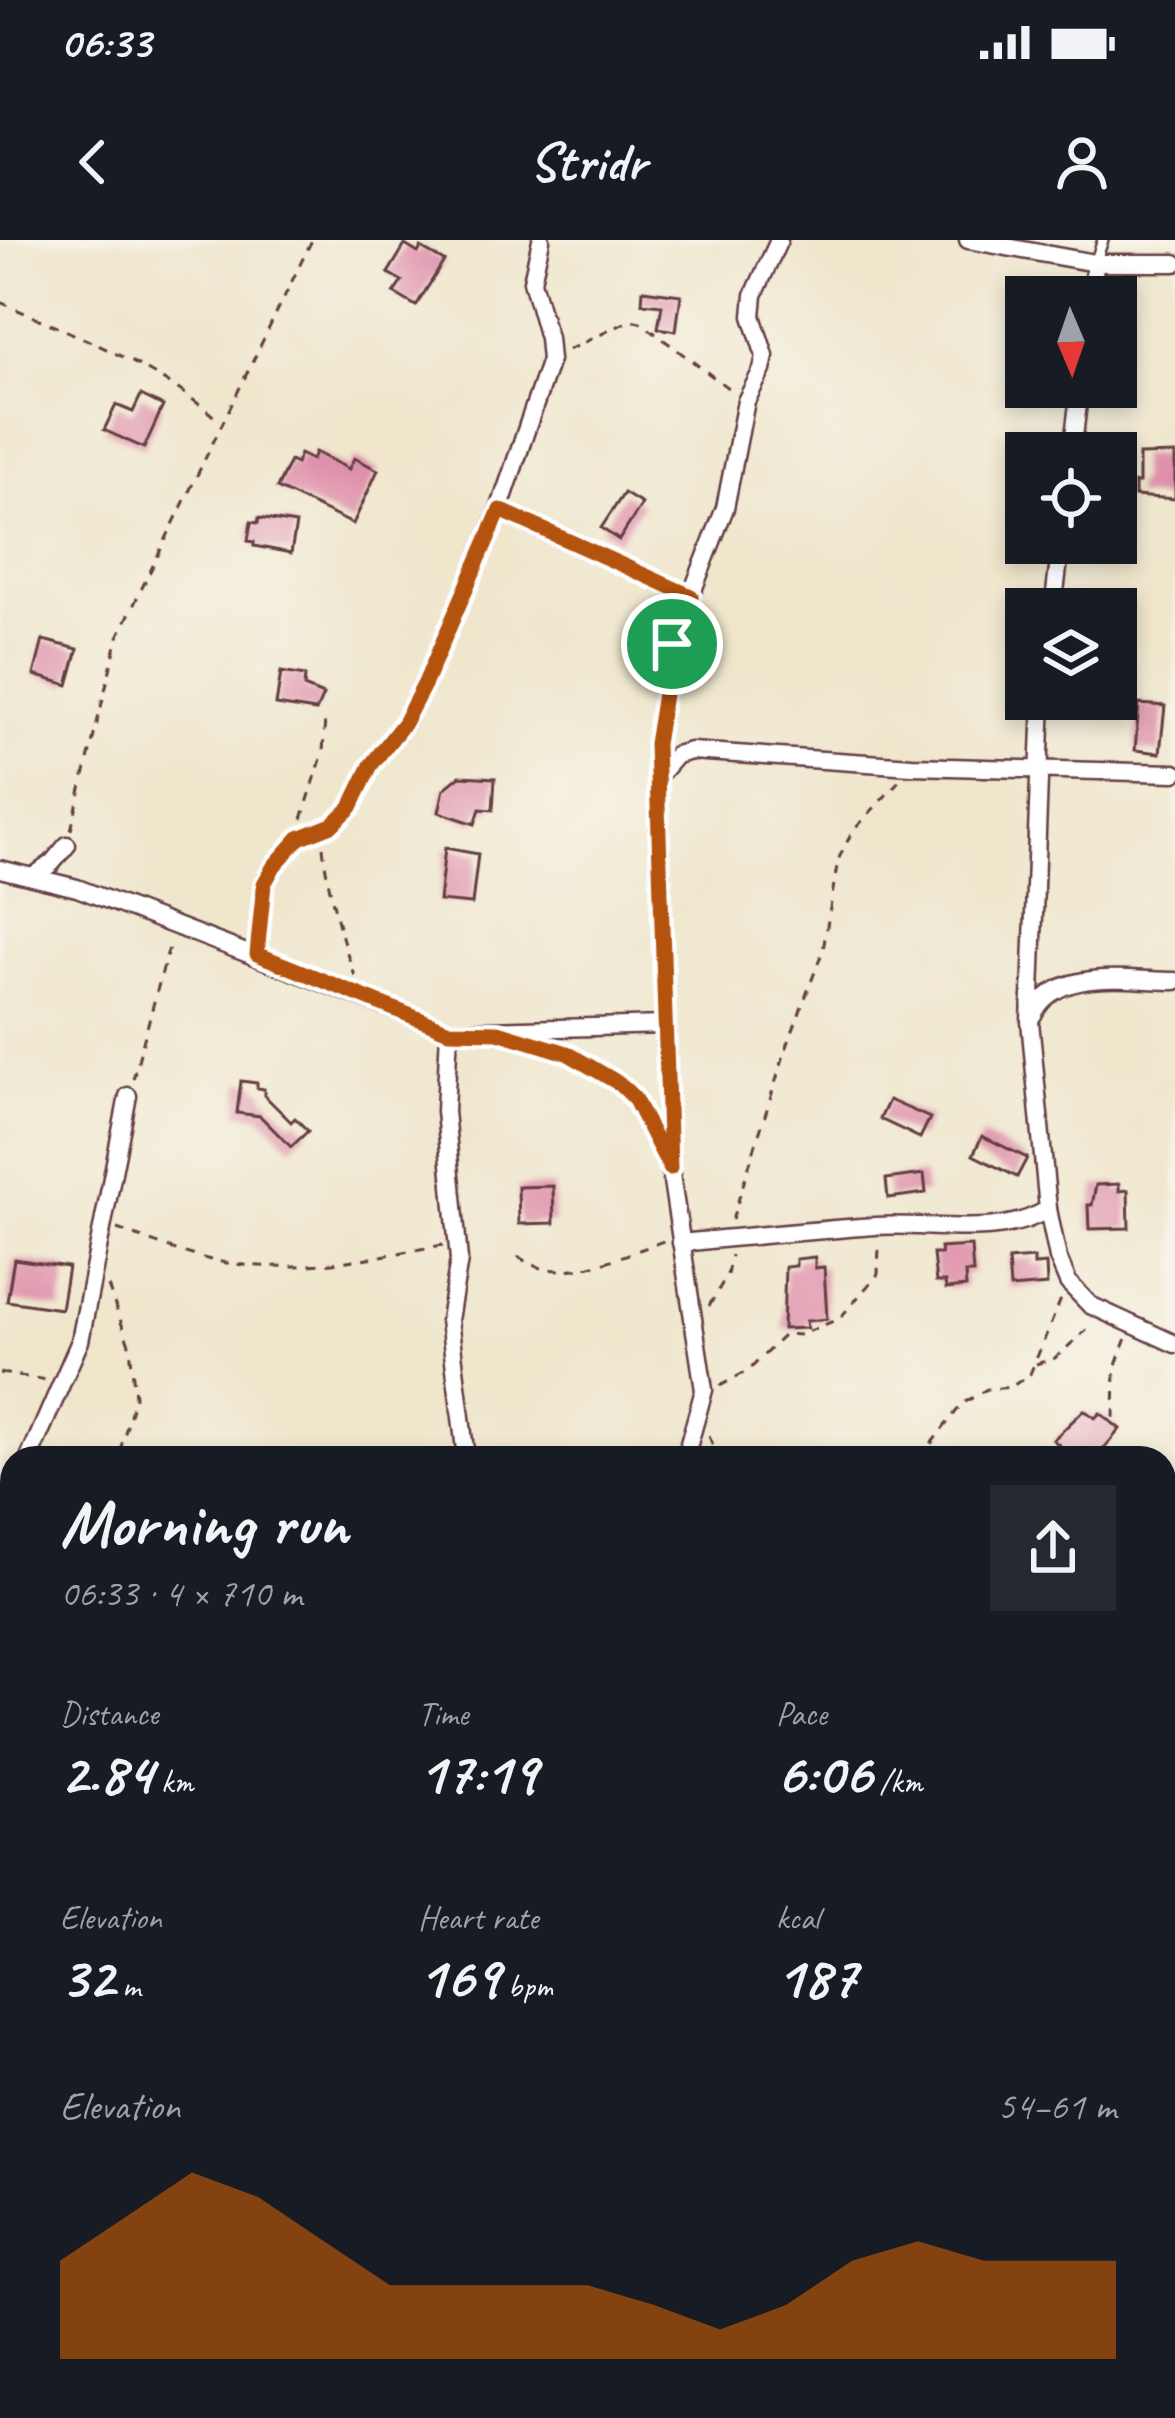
<!DOCTYPE html>
<html lang="en">
<head>
<meta charset="utf-8">
<style>
	:root { --surface:#171b24; --page:#242831; --text:#f1f3f6; --muted:#9ea1a6; --accent:#b45309 }
	body { margin:0; font-family:Caveat,sans-serif; background:var(--page); color:var(--text); height:100vh; display:flex; flex-direction:column; font-size:45px; white-space:nowrap }
	* { box-sizing:border-box; margin:0 }
	p { font-size:39px; color:var(--muted) }
	.icon { flex:none; width:66px; height:66px; fill:none; stroke:currentColor; stroke-width:2; stroke-linecap:round; stroke-linejoin:round }
	.map { position:relative; flex:1; overflow:hidden }
	.details { position:absolute; left:0px; top:1206px; width:1176px; height:972px; display:flex; flex-direction:column; background:var(--surface); border-radius:36px 36px 0 0; box-shadow:0 6px 18px #0003 }
	.details>* { flex:none }
	.needle { width:78px; rotate:178deg }
	.tools { position:absolute; left:1005px; top:36px; display:grid; gap:24px }
	.tools a { display:grid; place-items:center; width:132px; height:132px; border-radius:0px; background:var(--surface); box-shadow:0 6px 18px #0003; font-size:60px }
	.pin { position:absolute; display:grid; place-items:center; width:102px; height:102px; color:#fff; margin:-51px; border:6px solid #fff; border-radius:50%; box-shadow:0 3px 12px #0007 }
	.round { display:grid; place-items:center; flex:none; width:126px; height:126px; border-radius:0px; background:var(--page) }
	.head { display:flex; align-items:center; justify-content:space-between; height:204px; padding:0 60px }
	h1 { font-size:66px; font-weight:800; line-height:90px }
	.stats { display:grid; grid-template-columns:repeat(3,1fr); gap:18px; height:204px; padding:12px 60px }
	.stats div { display:grid; align-content:center }
	.stats b { font-size:60px; font-weight:800 }
	.stats small { font-size:33px; font-weight:400 }
	.stats p { font-size:33px }
	.chart { height:336px; padding:24px 60px }
	.chart p { display:flex; justify-content:space-between }
	.chart svg { width:100%; height:216px; margin-top:12px; fill:var(--accent); opacity:.7 }
	.status { display:flex; justify-content:space-between; align-items:center; height:84px; padding:0 60px; background:var(--surface); direction:ltr }
	.status svg { height:33px; fill:currentColor }
	header { display:flex; justify-content:space-between; align-items:center; height:156px; padding:0 60px; background:var(--surface); font-size:54px; font-weight:800 }
	.map>svg:first-child { display:block }
	.building { fill:#de8da9 }
	.lines { fill:none; stroke-linecap:round; stroke-linejoin:round }
	.service-casing { stroke:#633d43; stroke-width:14 }
	.minor-casing { stroke:#633d43; stroke-width:21 }
	.path { stroke:#633d43; stroke-width:3; stroke-dasharray:9 9; stroke-linecap:butt }
	.service { stroke:#fff; stroke-width:9 }
	.minor { stroke:#fff; stroke-width:16 }
	.route-casing { stroke:#fff; stroke-width:24 }
	.route { stroke:#b45309; stroke-width:15 }
</style>
</head>
<body>
<div class="status"><b>06:33</b><svg viewBox="0 0 49 12"><path d="M0 12V9h3v3zM5 12V6h3v6zM10 12V3h3v9zM15 12V0h3v12zM26 1h20v11H26zM47 4h2v5h-2z"/></svg></div>
<header><svg class="icon" aria-label="back" viewBox="0 0 24 24"><path d="M15 5l-7 7 7 7"/></svg>Stridr<svg class="icon" aria-label="person" viewBox="0 0 24 24"><circle cx="12" cy="8" r="4"/><path d="M4 21q1-7 8-7t8 7"/></svg></header>
<div class="map">
<svg width="1175" height="2178" viewBox="0 0 1175 2178">
	<rect width="100%" height="100%" fill="#f7f3e8"/>
	<filter id="ink" filterUnits="userSpaceOnUse"><feTurbulence type="fractalNoise" baseFrequency=".00833" numOctaves="2"/><feDisplacementMap in="SourceGraphic" scale="24" xChannelSelector="R" yChannelSelector="G"/><feConvolveMatrix kernelMatrix="1 2 1 2 8 2 1 2 1" color-interpolation-filters="sRGB"/></filter>
	<filter id="wash" filterUnits="userSpaceOnUse"><feTurbulence type="fractalNoise" baseFrequency=".004" numOctaves="4" result="noise"/><feDisplacementMap in="SourceGraphic" scale="48" xChannelSelector="R" yChannelSelector="G"/><feGaussianBlur stdDeviation="2.7" result="paint"/><feColorMatrix in="noise" values="0 0 0 0 0 0 0 0 0 0 0 0 0 0 0 0 0 1.4 0 .05"/><feComposite in="paint" operator="in"/></filter>
	<g filter="url(#wash)">
		<rect width="100%" height="100%" fill="#efe6cc"/>
		<g id="blocks">
			<g class="building">
				<polygon points="405,5 418,13 421,8 444,21 416,66 394,53 402,41 388,33"/>
				<polygon points="643,50 681,55 676,91 658,88 662,65 642,63"/>
				<polygon points="141,155 163,166 144,208 104,190 116,165 133,172"/>
				<polygon points="315,212 349,229 354,218 378,230 353,284 277,248 290,221 296,224 300,214 312,220"/>
				<polygon points="1175,214 1175,259 1135,256 1135,243 1139,243 1139,215"/>
				<polygon points="624,253 642,264 619,300 601,288"/>
				<polygon points="259,278 296,284 291,313 254,306 254,302 248,301 251,282 258,283"/>
				<polygon points="43,400 78,409 68,445 34,435"/>
				<polygon points="281,432 305,436 304,447 323,455 316,471 276,465"/>
				<polygon points="1139,464 1165,466 1160,513 1135,510"/>
				<polygon points="460,536 495,538 493,570 480,569 475,584 439,572 444,549"/>
				<polygon points="445,608 478,614 472,664 439,661"/>
				<polygon points="241,841 257,843 257,848 264,849 264,855 291,882 295,878 308,891 291,907 260,876 237,873"/>
				<polygon points="889,860 930,878 920,898 880,879"/>
				<polygon points="982,896 1027,918 1017,937 973,915"/>
				<polygon points="924,934 926,953 888,958 886,939"/>
				<polygon points="1119,944 1119,951 1128,950 1129,988 1089,989 1088,965 1092,965 1096,945"/>
				<polygon points="553,946 554,983 519,984 518,947"/>
				<polygon points="971,1006 973,1033 965,1033 966,1047 946,1049 945,1042 936,1042 933,1014 941,1014 940,1008"/>
				<polygon points="815,1017 815,1028 824,1027 827,1079 806,1081 807,1088 783,1089 785,1027 796,1026 796,1019"/>
				<polygon points="1034,1018 1034,1025 1046,1024 1047,1045 1010,1048 1008,1020"/>
				<polygon points="14,1019 68,1027 61,1069 7,1061"/>
				<polygon points="1084,1170 1095,1178 1100,1173 1120,1189 1096,1218 1075,1218 1053,1200"/>
			</g>
		</g>
	</g>
	<g filter="url(#ink)">
		<use href="#blocks" fill-opacity="0" stroke="#633d43" stroke-width="3"/>
		<g class="lines">
			<g class="service-casing">
				<polyline id="service" points="1095,23 1103,0"/>
			</g>
			<g class="minor-casing">
				<g id="minor">
					<polyline points="968,0 1095,23 1175,23"/>
					<polyline points="1092,57 1095,23"/>
					<polyline points="1072,213 1080,147"/>
					<polyline points="499,270 691,356"/>
					<polyline points="1053,369 1061,303"/>
					<polyline points="1042,459 1030,781 1048,969 1058,1018 1068,1042 1090,1065 1175,1104"/>
					<polyline points="658,536 676,515 691,511 912,526 1175,533"/>
					<polyline points="0,629 77,648 449,791 664,785"/>
					<polyline points="34,636 52,623 67,605"/>
					<polyline points="257,714 264,644 274,626 299,598 331,585 351,567 371,525 404,483 425,443 499,270 550,120 548,98 532,41 541,0"/>
					<path d="M1033,775c22,-49 97,-34 142,-34"/>
					<polyline points="449,791 445,871 459,1020 449,1080 466,1218"/>
					<path d="M681,1003c65,-7 130,-12 194,-17 54,-4 126,14 173,-17"/>
					<polyline points="29,1218 80,1101 128,856"/>
					<polyline points="685,1218 704,1150 670,928 656,504 672,404 725,268 746,161 762,130 765,116 752,76 754,55 779,0"/>
					<polyline points="0,1308 12,1260"/>
					<polyline points="0,1320 12,1351"/>
					<polyline points="1164,1532 1175,1532"/>
					<polyline points="1,1561 12,1571"/>
					<polyline points="1164,1765 1175,1769"/>
					<polyline points="0,1944 12,1950"/>
					<polyline points="1164,2047 1175,2049"/>
					<polyline points="0,2122 12,2097"/>
					<polyline points="885,2166 910,2178"/>
					<polyline points="308,2178 315,2166"/>
					<polyline points="755,2178 763,2166"/>
					<polyline points="1016,2178 1017,2166"/>
				</g>
			</g>
			<g class="path">
				<path d="M0,62c76,34 156,62 219,119"/>
				<polyline points="568,110 631,80 640,82 732,151"/>
				<polyline points="302,579 323,513 325,477"/>
				<polyline points="71,590 118,397 312,0"/>
				<path d="M323,607c4,40 18,91 32,129"/>
				<path d="M546,806c50,16 80,38 105,85"/>
				<polyline points="133,839 170,703"/>
				<polyline points="732,980 785,812 823,710 838,620 852,592 899,541"/>
				<path d="M117,989c30,10 60,23 90,30 75,18 162,-1 236,-14"/>
				<path d="M518,1016c39,33 104,-1 146,-15"/>
				<polyline points="108,1046 130,1107 135,1157 118,1218"/>
				<polyline points="709,1066 727,1035 731,1015"/>
				<polyline points="1036,1124 1055,1118 1091,1086"/>
				<polyline points="0,1133 47,1140"/>
				<polyline points="720,1146 749,1130 785,1094 801,1095 840,1078 878,1034 879,1005"/>
				<polyline points="1114,1178 1115,1128 1126,1098"/>
				<polyline points="709,1196 718,1218"/>
				<polyline points="920,1218 962,1164 987,1149 1011,1147 1030,1134 1061,1059"/>
				<polyline points="0,1725 12,1737"/>
				<polyline points="0,1832 12,1832"/>
				<path d="M1175,2086c-13,20 -10,40 0,61"/>
				<polyline points="1164,2165 1174,2148"/>
				<polyline points="246,2166 273,2178"/>
				<polyline points="1150,2178 1162,2167"/>
			</g>
			<use href="#service" class="service"/>
			<use href="#minor" class="minor"/>
		</g>
	</g>
	<g class="lines" filter="url(#ink)">
		<g class="route-casing">
			<polygon id="route" points="500,270 691,356 672,404 656,504 670,928 634,858 620,844 567,813 498,792 449,791 257,714 264,644 274,626 299,598 332,585 351,567 371,525 404,483 425,443"/>
		</g>
		<use href="#route" class="route"/>
	</g>
</svg>
<div class="tools">
<a><svg class="needle" viewBox="-14 -14 28 28"><path d="M0-13l5 13h-10z" fill="#e53935"/><path d="M0 13l5-13h-10z" fill="#9ea1a6"/></svg></a>
<a><svg class="icon" aria-label="locate" viewBox="0 0 24 24"><circle cx="12" cy="12" r="6"/><path d="M12 2v4M12 18v4M2 12h4M18 12h4"/></svg></a>
<a><svg class="icon" aria-label="layers" viewBox="0 0 24 24"><path d="M12 4l9 5-9 5-9-5zM3 14l9 5 9-5"/></svg></a>
</div>
<div class="pin" style="left:672px;top:404px;background:#1e9e55"><svg class="icon" aria-label="arrive" viewBox="0 0 24 24"><path d="M6 21V4h12l-3 4 3 4H6"/></svg></div>
<section class="details">
<div class="head"><div><h1>Morning run</h1><p>06:33 · 4 × 710 m</p></div><a class="round"><svg class="icon" aria-label="share" viewBox="0 0 24 24"><path d="M12 15V3M7 8l5-5 5 5M5 13v7h14v-7"/></svg></a></div>
<div class="stats">
<div><p>Distance</p><b>2.84<small> km</small></b></div>
<div><p>Time</p><b>17:19</b></div>
<div><p>Pace</p><b>6:06<small> /km</small></b></div>
</div>
<div class="stats">
<div><p>Elevation</p><b>32<small> m</small></b></div>
<div><p>Heart rate</p><b>169<small> bpm</small></b></div>
<div><p>kcal</p><b>187</b></div>
</div>
<div class="chart"><p><span>Elevation</span>54–61 m</p>
<svg viewBox="0 0 160 44" preserveAspectRatio="none"><path d="M0 44V24L10 15L20 6L30 11L40 20L50 29L60 29L70 29L80 29L90 33L100 38L110 33L120 24L130 20L140 24L150 24L160 24V44z"/></svg>
</div>
</section>
</div>
</body>
</html>
